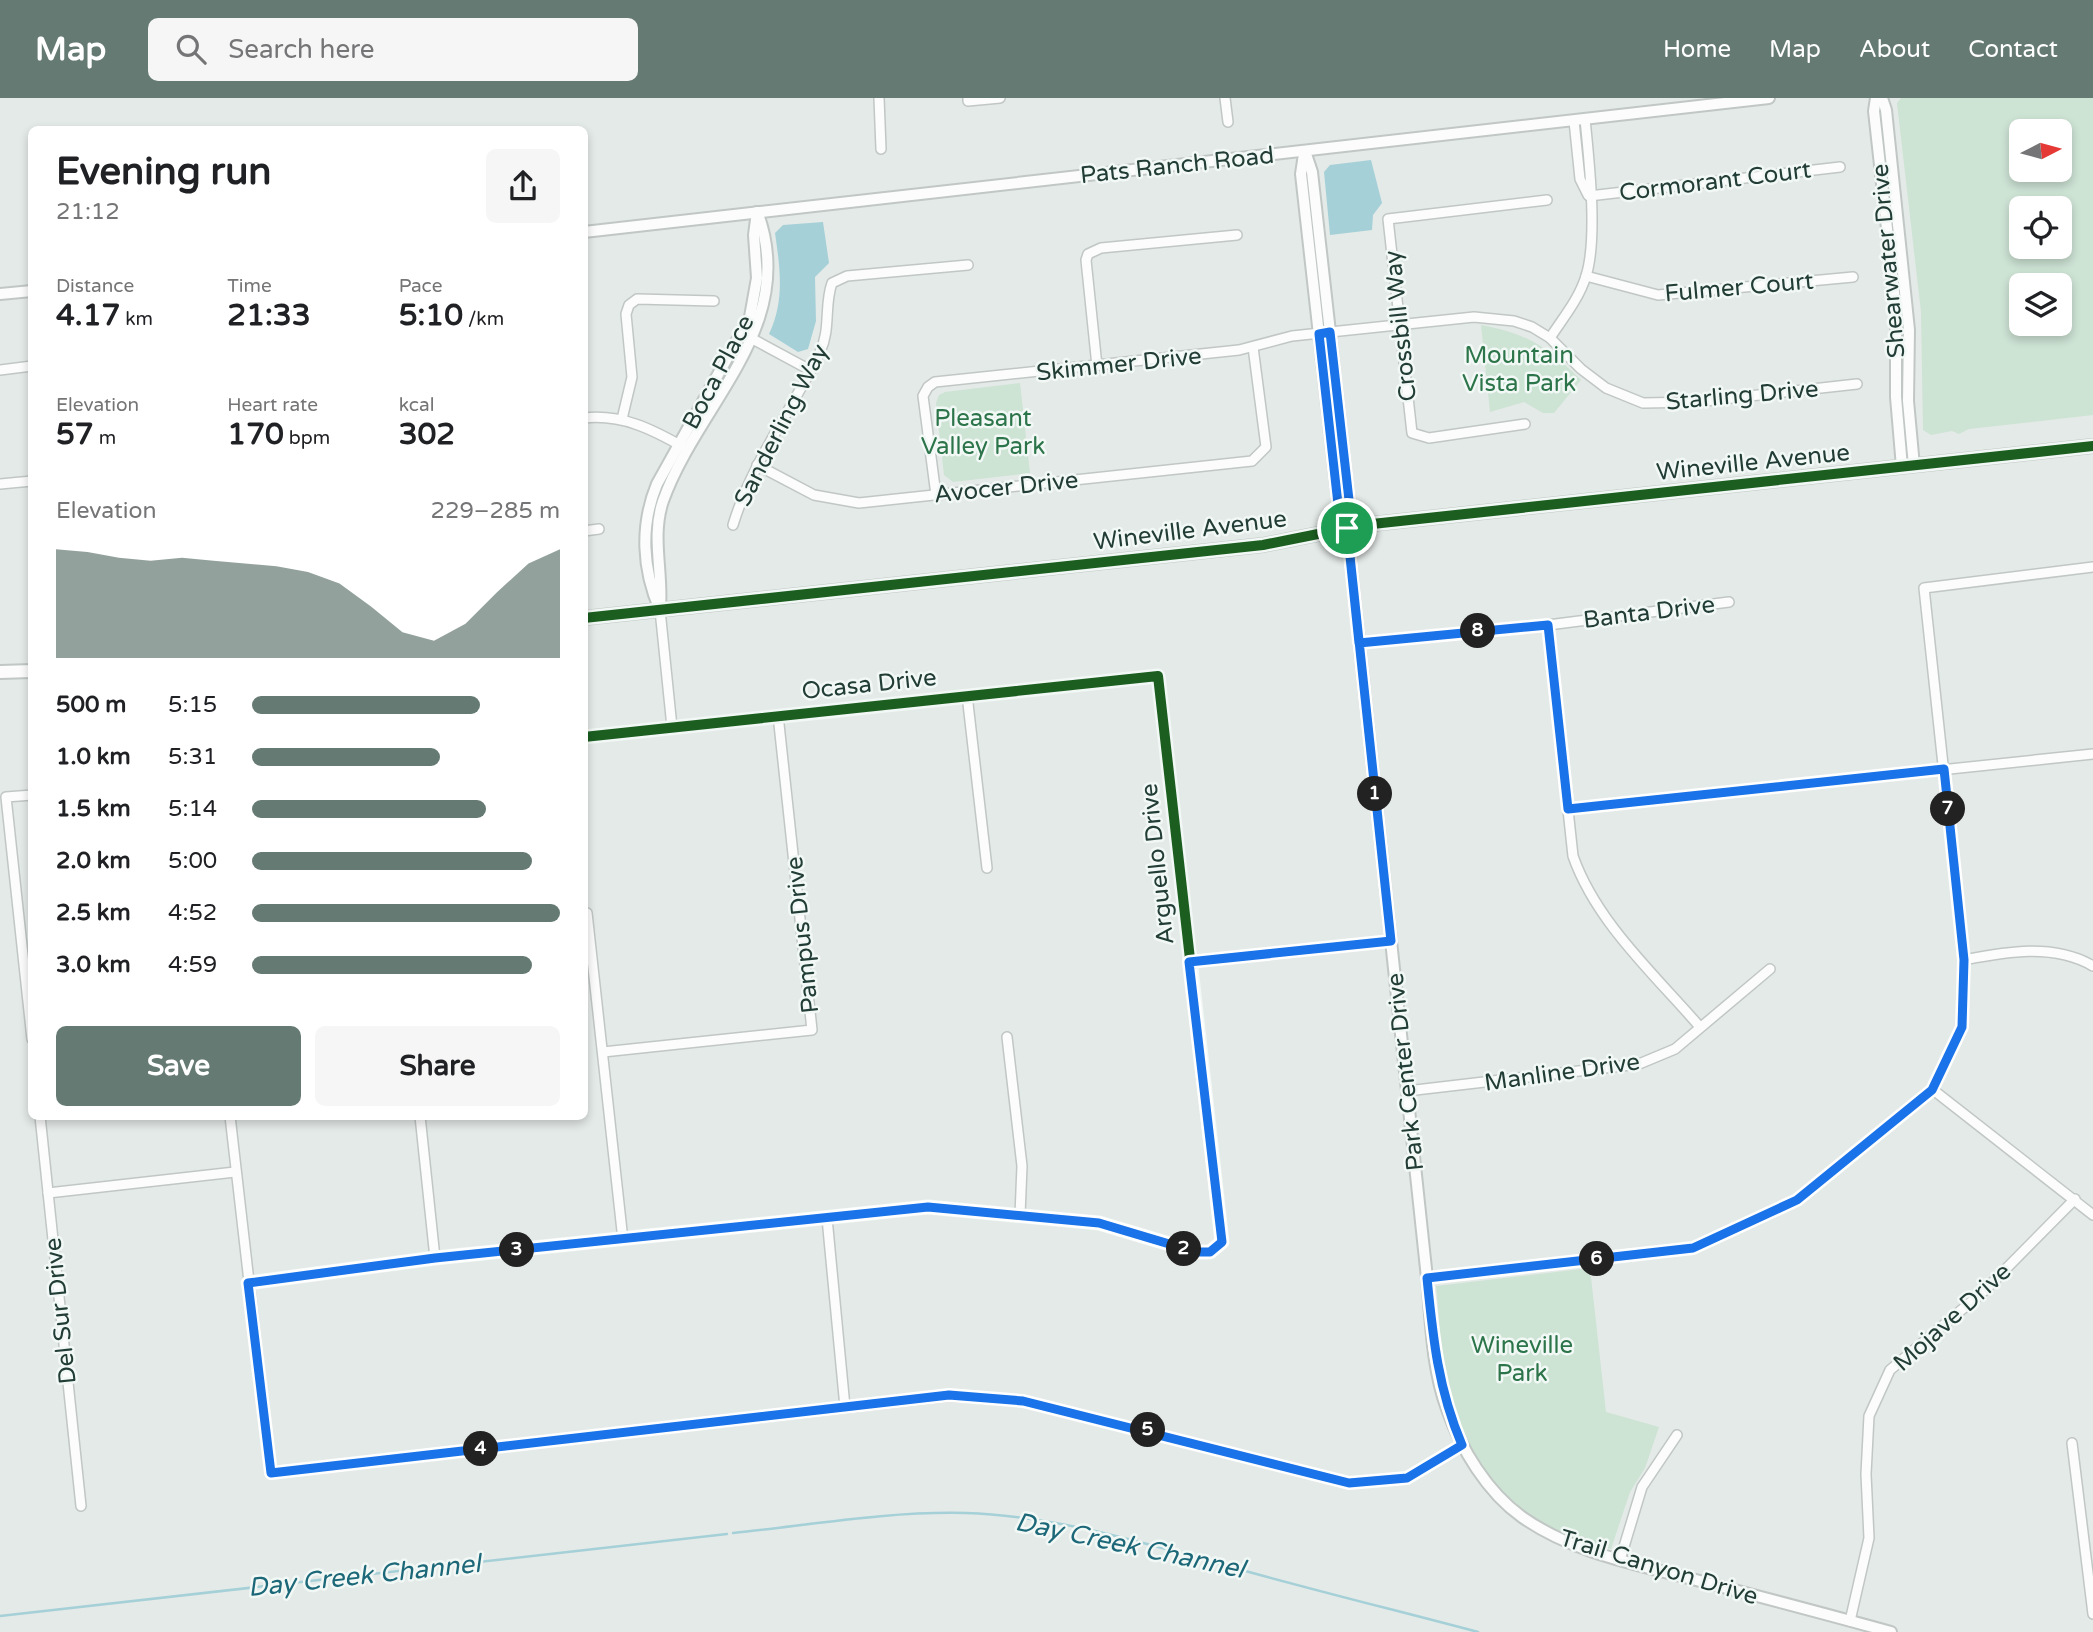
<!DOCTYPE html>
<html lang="en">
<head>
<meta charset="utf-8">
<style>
	:root { --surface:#fff; --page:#f6f6f6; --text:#202124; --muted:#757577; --accent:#667a74 }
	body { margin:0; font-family:"Varela Round",sans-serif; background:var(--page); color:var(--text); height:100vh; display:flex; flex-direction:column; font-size:26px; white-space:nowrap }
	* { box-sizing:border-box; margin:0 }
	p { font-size:23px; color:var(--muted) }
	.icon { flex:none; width:38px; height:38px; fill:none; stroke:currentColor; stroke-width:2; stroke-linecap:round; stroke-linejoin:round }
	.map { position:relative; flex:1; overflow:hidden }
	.sheet { position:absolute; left:28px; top:28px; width:560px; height:994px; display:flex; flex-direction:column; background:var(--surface); border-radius:10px; box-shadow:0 4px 10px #0003 }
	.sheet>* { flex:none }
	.needle { width:46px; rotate:84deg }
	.tools { position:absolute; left:2009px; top:21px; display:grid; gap:14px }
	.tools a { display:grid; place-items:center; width:63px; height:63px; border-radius:10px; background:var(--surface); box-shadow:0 4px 10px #0003; font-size:35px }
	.pin { position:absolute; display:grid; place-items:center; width:60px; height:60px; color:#fff; margin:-30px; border:4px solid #fff; border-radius:50%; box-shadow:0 2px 7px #0007 }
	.km { position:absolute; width:35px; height:35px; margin:-18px; border-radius:50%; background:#222; color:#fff; font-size:19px; line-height:35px; text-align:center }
	.round { display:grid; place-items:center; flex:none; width:74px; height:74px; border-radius:10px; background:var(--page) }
	.overview { display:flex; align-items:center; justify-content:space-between; height:119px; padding:0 28px }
	h1 { font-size:38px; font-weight:800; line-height:52px }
	.stats { display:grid; grid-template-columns:repeat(3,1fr); gap:10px; height:119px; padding:7px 28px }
	.stats div { display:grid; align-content:center }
	.stats b { font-size:30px; font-weight:800 }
	.stats small { font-size:19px; font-weight:400 }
	.stats p { font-size:19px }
	.chart { height:196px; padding:14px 28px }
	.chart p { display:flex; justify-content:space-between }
	.chart svg { width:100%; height:126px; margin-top:7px; fill:var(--accent); opacity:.7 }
	.primary-button { display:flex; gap:14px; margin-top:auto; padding:14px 28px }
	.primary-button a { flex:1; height:80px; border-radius:10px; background:var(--accent); color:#fff; font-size:28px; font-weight:800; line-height:80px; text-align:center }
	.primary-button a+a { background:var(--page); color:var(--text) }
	ul { padding:0 28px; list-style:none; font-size:23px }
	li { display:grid; grid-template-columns:112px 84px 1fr; align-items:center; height:52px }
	li i { height:18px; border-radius:9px; background:var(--accent) }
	header { display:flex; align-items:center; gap:42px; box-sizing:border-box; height:98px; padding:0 35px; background:var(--accent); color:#fff }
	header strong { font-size:33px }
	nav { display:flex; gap:38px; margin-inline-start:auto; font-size:24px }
	.search { width:490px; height:63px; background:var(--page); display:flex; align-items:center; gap:18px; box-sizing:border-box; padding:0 24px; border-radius:10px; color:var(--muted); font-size:26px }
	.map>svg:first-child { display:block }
	.green { fill:#cde3d4; fill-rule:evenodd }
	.water { fill:#a5d0d8 }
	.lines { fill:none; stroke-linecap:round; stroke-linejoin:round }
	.stream { stroke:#a5d0d8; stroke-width:2.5 }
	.minor-casing { stroke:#c1c7c4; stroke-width:12 }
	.tertiary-casing { stroke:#c1c7c4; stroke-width:14 }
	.secondary-casing { stroke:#c0c7c4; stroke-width:16 }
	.minor { stroke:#fbfcfb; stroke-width:9 }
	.tertiary { stroke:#fbfcfb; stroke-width:10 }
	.secondary { stroke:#fbfcfb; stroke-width:12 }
	.cycleway-casing { stroke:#f2f8f5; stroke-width:15 }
	.cycleway { stroke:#1b5e20; stroke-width:10 }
	.route-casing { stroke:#fff; stroke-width:14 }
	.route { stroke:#1a73e8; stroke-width:9 }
	.labels { text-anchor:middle; stroke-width:5; stroke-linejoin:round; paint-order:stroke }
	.street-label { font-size:24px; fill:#223d36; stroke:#f2f8f5 }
	.park-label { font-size:24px; fill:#2c7449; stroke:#f2f8f5 }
	.water-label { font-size:26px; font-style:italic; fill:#1c6879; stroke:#f2f8f5 }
</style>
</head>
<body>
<header>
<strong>Map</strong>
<div class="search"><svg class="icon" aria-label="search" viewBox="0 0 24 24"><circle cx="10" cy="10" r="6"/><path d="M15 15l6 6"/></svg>Search here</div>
<nav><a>Home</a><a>Map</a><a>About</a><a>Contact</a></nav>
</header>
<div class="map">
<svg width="2093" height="1534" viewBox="0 0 2093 1534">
	<rect width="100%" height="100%" fill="#e4eae7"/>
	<g class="green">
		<path d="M1901,0h192v317l-124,14 -10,5 -7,-3 -21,4 -8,-5 -2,-118 -24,-209zM2021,33h39v39h-39zM2021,110h39v39h-39zM2060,187v39h-39v-39z"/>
		<path d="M1481,227c48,9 66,22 100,55l-27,33h-11l-19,-11 -34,10z"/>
		<polygon points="1020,285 1030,375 953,384 944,377 936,305 939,297 945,294"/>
		<path d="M1590,1170l16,144 53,15 -14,41 -15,24 -19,57c-64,-12 -129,-58 -153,-121 -17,-43 -17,-95 -22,-142z"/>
	</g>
	<g class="water">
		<polygon points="1371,62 1382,105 1373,117 1372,132 1330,137 1324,74 1330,67"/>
		<path d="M823,124l6,41 -14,14 1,44 -8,28 -10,3 -29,-18c16,-33 11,-66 6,-101l8,-8z"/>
	</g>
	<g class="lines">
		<g class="stream">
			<path d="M733,1435c77,-8 155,-22 233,-20 91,3 178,30 265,54 82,23 164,43 247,65"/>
			<polyline points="0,1518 727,1436"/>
		</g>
		<g class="minor-casing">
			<g id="minor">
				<polyline points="879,0 881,51"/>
				<polyline points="968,0 968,3 1000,0"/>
				<polyline points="1225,0 1228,24"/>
				<polyline points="1574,23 1580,81 1588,97"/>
				<polyline points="1589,98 1840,69"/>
				<polyline points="1586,178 1658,197 1853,179"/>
				<polyline points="747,238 810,272"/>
				<path d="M1550,240c13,-20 29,-39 36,-62 12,-38 3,-116 -1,-157"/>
				<polyline points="1097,268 1086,162 1088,156 1101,150 1237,137"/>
				<polyline points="0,272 32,268"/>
				<path d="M584,320c38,-4 68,11 101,30"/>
				<polyline points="622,321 632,279 626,216 629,207 637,201 714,203"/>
				<polyline points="1525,326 1429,340 1412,335 1388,121 1547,102"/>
				<polyline points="757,367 814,397 859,405 1252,363 1266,349 1253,249"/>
				<polyline points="0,386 32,383"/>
				<polyline points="936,397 923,298 928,289 935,284 1239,252 1292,238 1474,219 1514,223 1532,229 1550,240 1581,271 1606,290 1643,305 1696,304 1857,286"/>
				<path d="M733,427c19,-63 59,-115 87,-173 11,-23 4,-47 12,-69l15,-7 121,-11"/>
				<polyline points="584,433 599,431"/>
				<polyline points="660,512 672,629"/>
				<path d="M1548,527l25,231c23,66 82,119 127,171"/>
				<polyline points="1359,545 1548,527 1729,504"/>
				<polyline points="967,597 987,770"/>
				<polyline points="32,697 6,699 32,941"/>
				<polyline points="1568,711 2093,656"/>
				<polyline points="587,815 623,1142"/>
				<path d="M1964,862c42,-8 89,-17 129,6"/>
				<polyline points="1189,864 1391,843"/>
				<polyline points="1007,939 1022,1068 1020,1117"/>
				<polyline points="603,954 812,932 778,617"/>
				<polyline points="1932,991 2093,1117"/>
				<polyline points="1407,993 1639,966 1675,951 1770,871"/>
				<polyline points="40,1018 81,1408"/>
				<polyline points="230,1018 271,1375 949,1298 1023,1303 1349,1385 1407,1380 1462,1347"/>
				<polyline points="420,1018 435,1160"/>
				<polyline points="48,1095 235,1074"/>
				<polyline points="827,1120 845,1309"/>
				<polyline points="1427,1180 1693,1150 1797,1102 1932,991 1962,929 1964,862 1924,490 2093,469"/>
				<polyline points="248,1185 435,1160 928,1109 1099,1125 1196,1154 1210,1154 1222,1144 1158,578 584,639"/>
				<polyline points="2072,1345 2093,1516"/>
				<polyline points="1620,1462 1642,1389 1677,1337"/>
				<polyline points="1850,1523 1869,1440 1866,1376 1869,1318 1890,1272 1984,1193 2075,1101"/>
			</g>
		</g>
		<g class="tertiary-casing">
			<g id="tertiary">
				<polyline points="1876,0 1874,13 1896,212 1896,299 1902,369"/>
				<polyline points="1882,0 1886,12 1909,232 1908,303 1914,368"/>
				<path d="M1305,53l7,21 37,329 -2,27 80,750c4,43 5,91 20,131 14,40 40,83 75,108 51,36 114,47 174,63 65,17 130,34 195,52"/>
				<polyline points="1304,56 1301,76 1333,362 1338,406 1346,428"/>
				<polyline points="584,134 1769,0"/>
				<polyline points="0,196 32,193"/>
				<path d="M660,509c3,-35 -9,-71 3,-106 35,-98 136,-174 95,-287"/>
				<path d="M660,512c-18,-41 -20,-85 -3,-126l93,-167 7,-39 -3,-43 3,-23"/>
			</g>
		</g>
		<g class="secondary-casing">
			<g id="secondary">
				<polyline points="584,520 1263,447 1363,427 2093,348"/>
				<polyline points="0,574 32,573"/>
			</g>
		</g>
		<use href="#minor" class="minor"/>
		<use href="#tertiary" class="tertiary"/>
		<use href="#secondary" class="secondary"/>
		<g class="cycleway-casing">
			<g id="cycleway">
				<polyline points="584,520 1263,447 1363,427 2093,348"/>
				<polyline points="248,1185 435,1160 928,1109 1099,1125 1196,1154 1210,1154 1222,1144 1158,578 584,639"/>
			</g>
		</g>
		<use href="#cycleway" class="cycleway"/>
	</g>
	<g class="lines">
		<g class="route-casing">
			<path id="route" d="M1347,430l-9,-24 -19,-170 11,-2 19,168 -2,28 44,413 -202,21 33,280 -12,10h-14l-97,-29 -171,-16 -493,51 -187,25 23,190 678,-78 74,6 326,82 58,-5 55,-33c-24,-56 -29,-107 -35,-167l266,-30 104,-48 135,-110 30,-63 2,-67 -20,-191 -376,40 -20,-184 -189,18 -12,-115"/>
		</g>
		<use href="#route" class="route"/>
	</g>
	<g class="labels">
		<g class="street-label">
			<text transform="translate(1177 67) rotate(-6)" y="8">Pats Ranch Road</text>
			<text transform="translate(1715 83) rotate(-7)" y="8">Cormorant Court</text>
			<text transform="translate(1888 163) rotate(-95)" y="8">Shearwater Drive</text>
			<text transform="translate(1739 189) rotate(-5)" y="8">Fulmer Court</text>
			<text transform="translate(1400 228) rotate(-96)" y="8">Crossbill Way</text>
			<text transform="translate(1119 266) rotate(-6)" y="8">Skimmer Drive</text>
			<text transform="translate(718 274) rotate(-62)" y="8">Boca Place</text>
			<text transform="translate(1742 297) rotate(-5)" y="8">Starling Drive</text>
			<text transform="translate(781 327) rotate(-63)" y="8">Sanderling Way</text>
			<text transform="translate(1753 364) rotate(-6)" y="8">Wineville Avenue</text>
			<text transform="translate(1006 389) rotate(-6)" y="8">Avocer Drive</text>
			<text transform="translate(1190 432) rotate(-7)" y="8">Wineville Avenue</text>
			<text transform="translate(1649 514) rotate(-7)" y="8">Banta Drive</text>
			<text transform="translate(869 586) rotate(-6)" y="8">Ocasa Drive</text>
			<text transform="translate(1157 766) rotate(-96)" y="8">Arguello Drive</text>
			<text transform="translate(802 837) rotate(-96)" y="8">Pampus Drive</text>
			<text transform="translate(1405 974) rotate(-96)" y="8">Park Center Drive</text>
			<text transform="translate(1562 974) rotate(-8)" y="8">Manline Drive</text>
			<text transform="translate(60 1213) rotate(-96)" y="8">Del Sur Drive</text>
			<text transform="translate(1952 1219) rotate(-42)" y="8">Mojave Drive</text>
			<text transform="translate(1659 1469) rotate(17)" y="8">Trail Canyon Drive</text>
		</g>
		<g class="park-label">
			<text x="1519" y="265">Mountain<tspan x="1519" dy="28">Vista Park</tspan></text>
			<text x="983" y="328">Pleasant<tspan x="983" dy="28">Valley Park</tspan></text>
			<text x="1522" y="1255">Wineville<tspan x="1522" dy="28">Park</tspan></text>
		</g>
		<g class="water-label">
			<text transform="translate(1130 1447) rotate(12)" y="9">Day Creek Channel</text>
			<text transform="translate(364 1477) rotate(-6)" y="9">Day Creek Channel</text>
		</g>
	</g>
</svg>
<div class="tools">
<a><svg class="needle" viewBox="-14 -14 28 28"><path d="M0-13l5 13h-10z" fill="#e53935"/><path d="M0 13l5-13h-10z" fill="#757577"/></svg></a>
<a><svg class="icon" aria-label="locate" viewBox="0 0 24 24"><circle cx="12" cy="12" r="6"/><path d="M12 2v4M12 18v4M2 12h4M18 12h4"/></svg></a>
<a><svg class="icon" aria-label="layers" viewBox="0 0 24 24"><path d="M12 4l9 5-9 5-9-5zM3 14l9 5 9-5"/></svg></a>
</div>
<div class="pin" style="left:1347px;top:430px;background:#1e9e55"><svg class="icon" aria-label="arrive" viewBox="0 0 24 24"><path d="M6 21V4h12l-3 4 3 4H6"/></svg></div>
<b class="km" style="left:1375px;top:696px">1</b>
<b class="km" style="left:1184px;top:1151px">2</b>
<b class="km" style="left:517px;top:1152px">3</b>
<b class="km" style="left:481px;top:1351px">4</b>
<b class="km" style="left:1148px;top:1332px">5</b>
<b class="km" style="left:1597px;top:1161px">6</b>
<b class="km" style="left:1948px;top:711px">7</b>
<b class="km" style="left:1478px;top:533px">8</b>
<section class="sheet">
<div class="overview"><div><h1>Evening run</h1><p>21:12</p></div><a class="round"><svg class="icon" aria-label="share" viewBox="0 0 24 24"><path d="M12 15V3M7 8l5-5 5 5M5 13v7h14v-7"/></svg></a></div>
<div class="stats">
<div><p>Distance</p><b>4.17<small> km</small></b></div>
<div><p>Time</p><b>21:33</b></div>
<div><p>Pace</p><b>5:10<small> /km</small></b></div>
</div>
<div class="stats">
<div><p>Elevation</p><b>57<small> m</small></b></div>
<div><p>Heart rate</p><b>170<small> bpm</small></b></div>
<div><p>kcal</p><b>302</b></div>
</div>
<div class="chart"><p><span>Elevation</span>229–285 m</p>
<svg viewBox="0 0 160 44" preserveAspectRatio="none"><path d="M0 44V6L10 7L20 9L30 10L40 9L50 10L60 11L70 12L80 14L90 18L100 26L110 35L120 38L130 32L140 21L150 11L160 6V44z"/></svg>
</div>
<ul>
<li><b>500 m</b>5:15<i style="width:74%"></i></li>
<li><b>1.0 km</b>5:31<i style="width:61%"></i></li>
<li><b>1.5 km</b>5:14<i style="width:76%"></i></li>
<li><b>2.0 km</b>5:00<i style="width:91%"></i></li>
<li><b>2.5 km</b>4:52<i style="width:100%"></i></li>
<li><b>3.0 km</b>4:59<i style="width:91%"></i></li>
</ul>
<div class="primary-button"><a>Save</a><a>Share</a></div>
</section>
</div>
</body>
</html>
